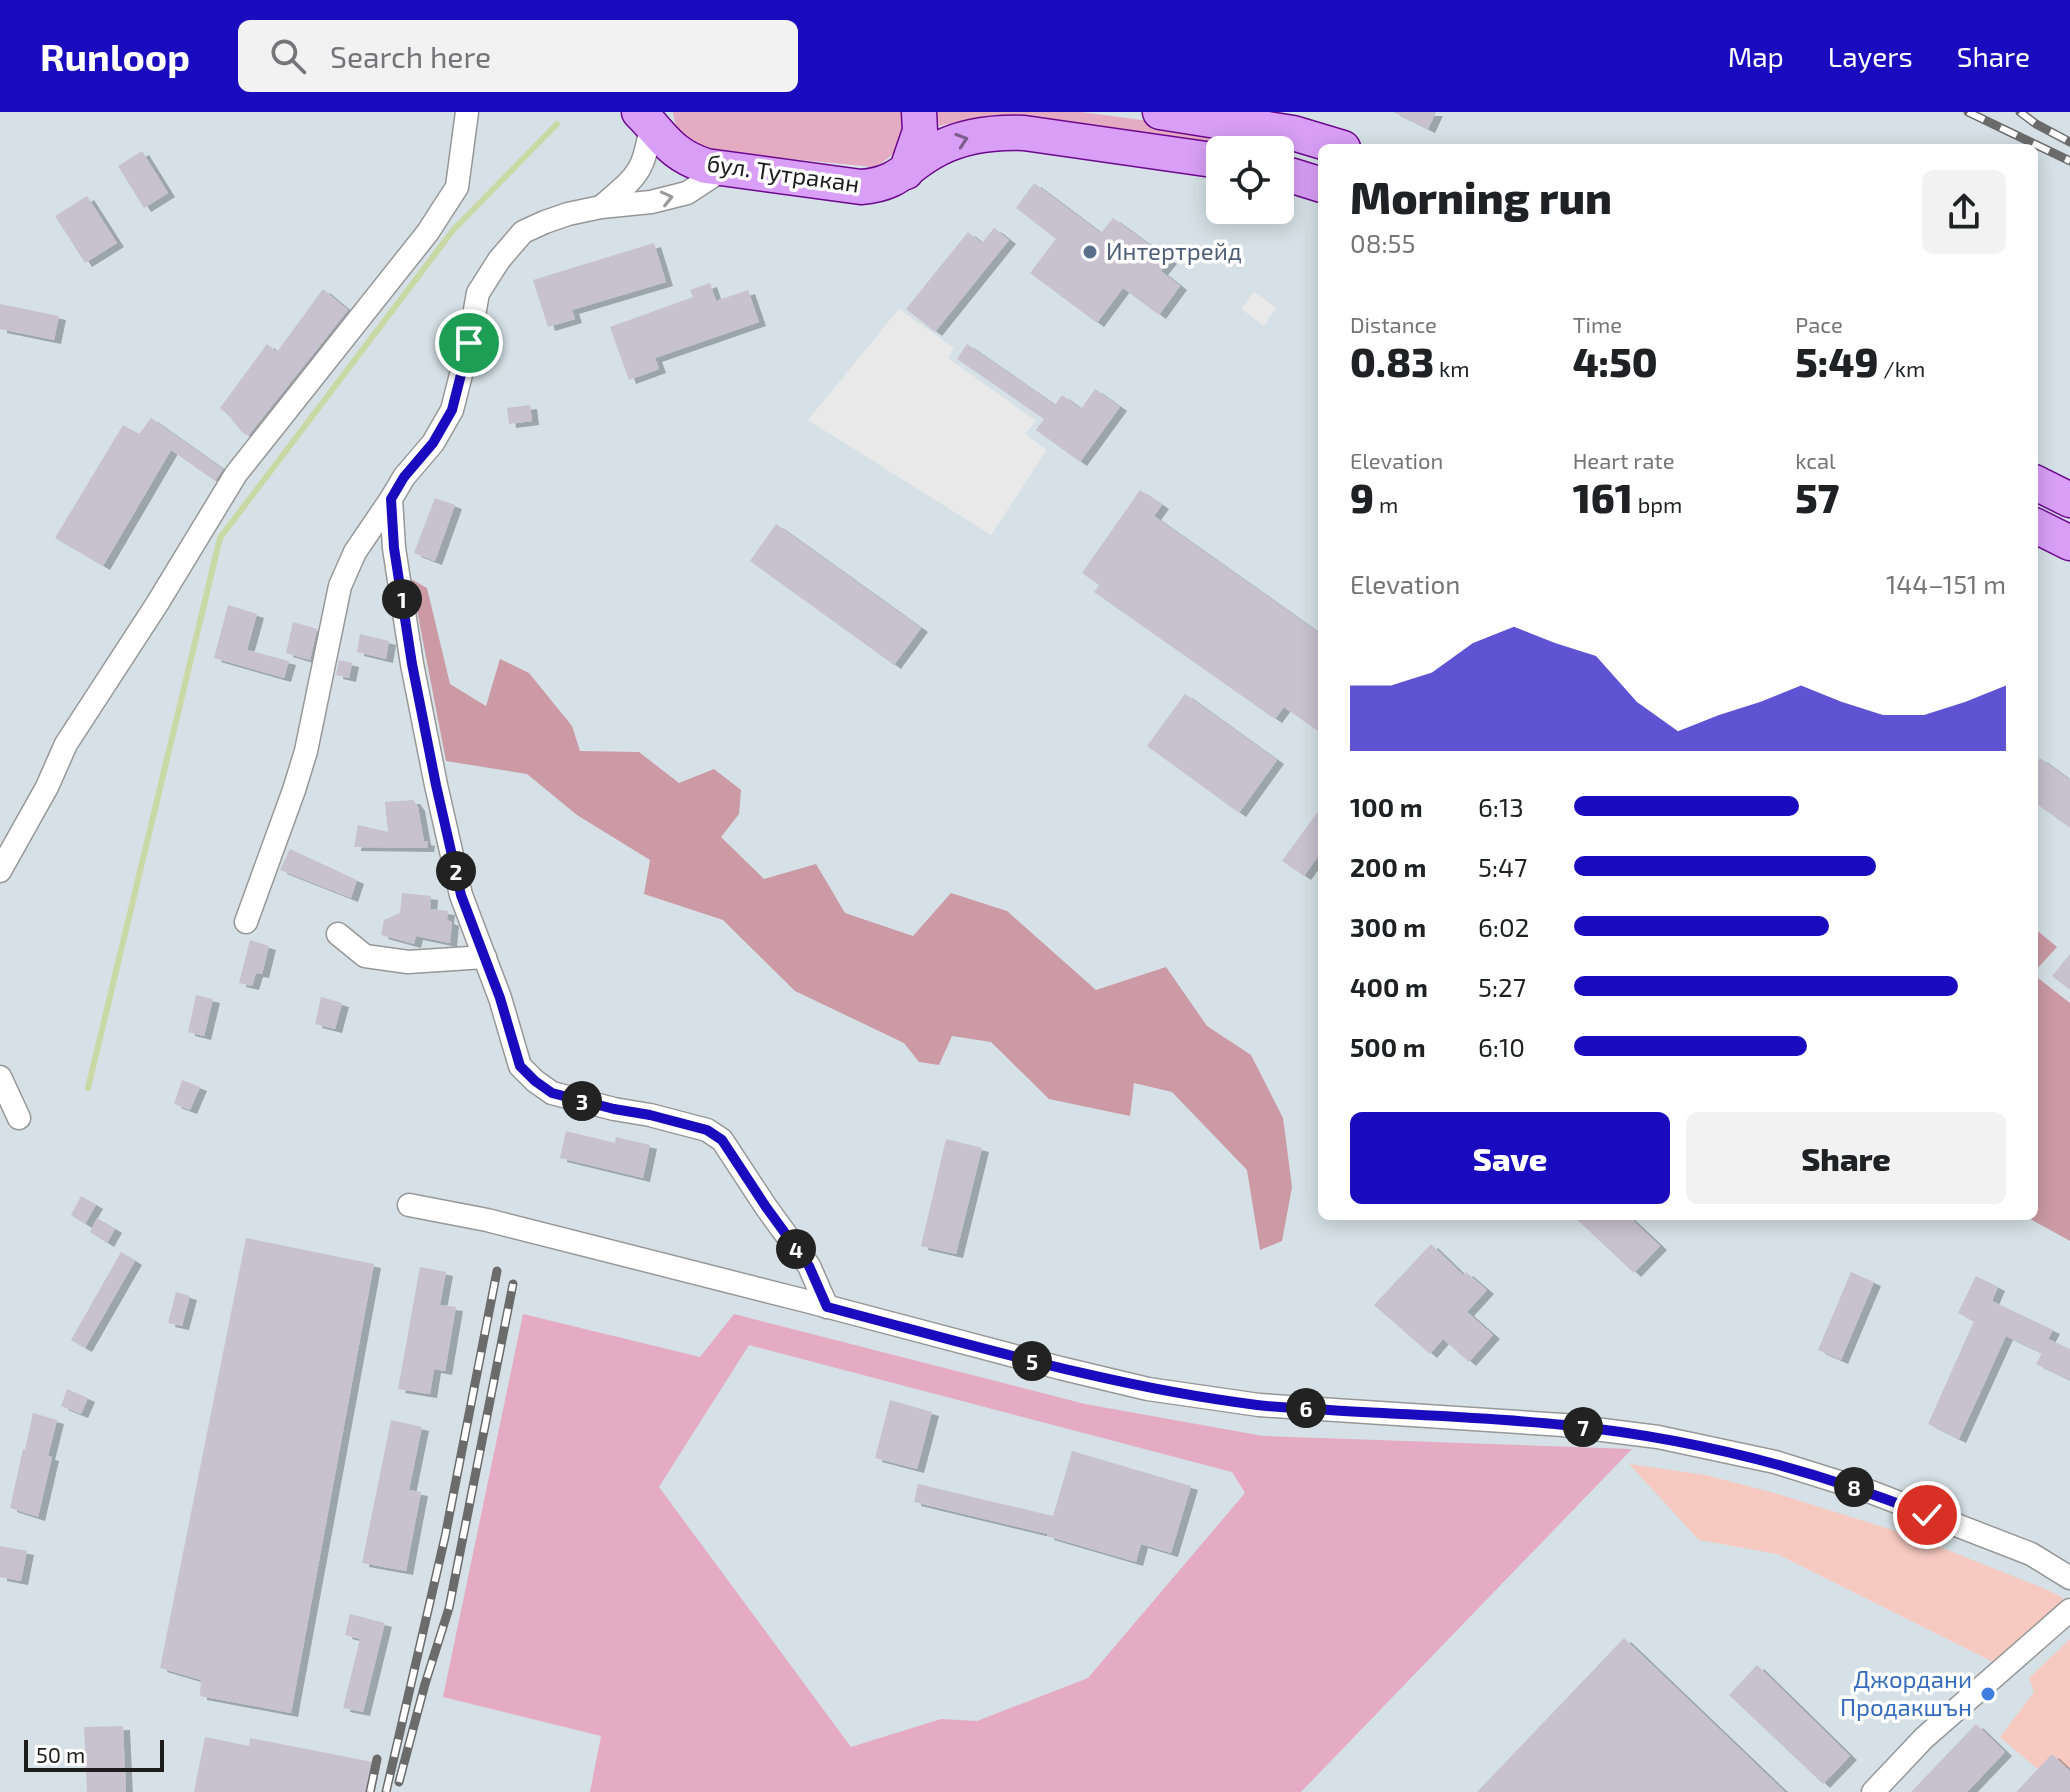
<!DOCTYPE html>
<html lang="en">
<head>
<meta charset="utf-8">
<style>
	:root { --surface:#fff; --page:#f2f2f2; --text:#202124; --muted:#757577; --accent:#1b0bbf }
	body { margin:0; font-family:"Exo 2",sans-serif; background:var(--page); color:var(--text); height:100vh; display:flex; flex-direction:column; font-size:30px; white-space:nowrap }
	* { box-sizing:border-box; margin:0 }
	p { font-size:26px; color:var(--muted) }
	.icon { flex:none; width:44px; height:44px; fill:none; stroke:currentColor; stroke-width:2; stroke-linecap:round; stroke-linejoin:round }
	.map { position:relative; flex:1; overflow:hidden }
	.panel { position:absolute; left:1318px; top:32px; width:720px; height:1076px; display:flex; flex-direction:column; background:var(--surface); border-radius:12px; box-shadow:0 4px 20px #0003 }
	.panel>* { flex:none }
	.tools { position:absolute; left:1206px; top:24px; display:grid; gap:16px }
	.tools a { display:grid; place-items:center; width:88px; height:88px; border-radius:12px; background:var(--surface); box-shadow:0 4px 20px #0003; font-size:40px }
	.scale { position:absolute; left:24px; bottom:20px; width:140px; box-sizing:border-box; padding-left:8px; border:4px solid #1d1d1d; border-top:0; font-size:22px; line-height:28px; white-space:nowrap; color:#1d1d1d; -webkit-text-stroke:6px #fff; paint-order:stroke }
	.pin { position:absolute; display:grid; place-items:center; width:68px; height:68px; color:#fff; margin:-34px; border:4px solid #fff; border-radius:50%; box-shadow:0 2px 8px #0007 }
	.km { position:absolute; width:40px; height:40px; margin:-20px; border-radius:50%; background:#222; color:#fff; font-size:22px; line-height:40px; text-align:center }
	.round { display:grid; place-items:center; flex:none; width:84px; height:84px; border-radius:12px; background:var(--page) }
	.head { display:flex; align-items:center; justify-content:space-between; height:136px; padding:0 32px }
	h1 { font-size:44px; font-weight:800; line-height:60px }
	.metrics { display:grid; grid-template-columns:repeat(3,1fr); gap:12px; height:136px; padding:8px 32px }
	.metrics div { display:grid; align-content:center }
	.metrics b { font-size:40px; font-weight:800 }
	.metrics small { font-size:22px; font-weight:400 }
	.metrics p { font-size:22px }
	.chart { height:224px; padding:16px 32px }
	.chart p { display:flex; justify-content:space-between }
	.chart svg { width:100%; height:144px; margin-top:8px; fill:var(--accent); opacity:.7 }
	.button { display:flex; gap:16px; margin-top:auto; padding:16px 32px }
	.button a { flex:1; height:92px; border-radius:12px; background:var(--accent); color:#fff; font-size:32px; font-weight:800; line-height:92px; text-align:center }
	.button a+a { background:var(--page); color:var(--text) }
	ul { padding:0 32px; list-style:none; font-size:26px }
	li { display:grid; grid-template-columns:128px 96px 1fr; align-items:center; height:60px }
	li i { height:20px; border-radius:10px; background:var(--accent) }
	header { display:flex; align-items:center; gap:48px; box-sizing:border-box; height:112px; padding:0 40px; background:var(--accent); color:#fff }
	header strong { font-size:38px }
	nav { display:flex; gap:44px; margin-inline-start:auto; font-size:28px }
	.search { width:560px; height:72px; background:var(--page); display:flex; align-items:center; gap:20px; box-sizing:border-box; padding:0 28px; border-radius:12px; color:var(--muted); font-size:30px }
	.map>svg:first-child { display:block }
	.industrial { fill:#d5e1e6; fill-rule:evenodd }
	.grass { fill:#e5abc2; fill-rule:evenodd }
	.forest { fill:#cb9aa4 }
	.park { fill:#f6cac1 }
	.parking { fill:#e9e9e9 }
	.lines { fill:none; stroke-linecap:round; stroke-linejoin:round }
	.stream { stroke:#c9d9a5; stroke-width:6 }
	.building { fill:#c8c1d0; filter:url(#shadow) }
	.minor-casing { stroke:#979797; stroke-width:25 }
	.primary-casing { stroke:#6d088e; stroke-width:37 }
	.minor { stroke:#fff; stroke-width:22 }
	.primary { stroke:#d99ff7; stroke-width:34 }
	.rail-casing { stroke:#6b6b6b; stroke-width:9 }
	.rail { stroke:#fff; stroke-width:6; stroke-dasharray:18; stroke-linecap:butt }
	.oneway { stroke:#7b5e8a }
	.oneway2 { stroke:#999 }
	.route-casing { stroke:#fff; stroke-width:16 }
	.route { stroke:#1b0bbf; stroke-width:10 }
	.service-dot { fill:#5c6f8a; stroke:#fff; stroke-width:3 }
	.shop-dot { fill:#3f7fe0; stroke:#fff; stroke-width:3 }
	.labels { text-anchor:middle; stroke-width:7; stroke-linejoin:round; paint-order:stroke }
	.street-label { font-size:24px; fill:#1d1d1d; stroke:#fff }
	.service-label { font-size:24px; fill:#4e5e75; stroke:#fff; text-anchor:start }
	.shop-label { font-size:24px; fill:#366cbe; stroke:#fff; text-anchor:end }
</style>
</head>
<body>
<header>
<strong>Runloop</strong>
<div class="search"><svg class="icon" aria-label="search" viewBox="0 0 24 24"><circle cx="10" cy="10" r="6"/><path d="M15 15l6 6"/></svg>Search here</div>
<nav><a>Map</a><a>Layers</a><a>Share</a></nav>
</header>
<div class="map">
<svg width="2070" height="1680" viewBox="0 0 2070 1680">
	<defs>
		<filter id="shadow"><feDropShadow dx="7" dy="4" stdDeviation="0" flood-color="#0004"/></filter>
	</defs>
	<rect width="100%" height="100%" fill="#ebe3ed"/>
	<path class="industrial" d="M0,0h2070v1680h-2070zM1322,36h712v1068h-712zM1220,38h60v60h-60z"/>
	<g class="grass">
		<path d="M673,0h228c7,26 -4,44 -27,55l-157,-15c-23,-6 -41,-13 -44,-40z"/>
		<path d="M936,0h145l167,22 34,14 -2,5v-3h-17l-238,-33c-32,-2 -56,2 -86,9z"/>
		<path d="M523,1202l177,43 34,-43 351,90 178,32 369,13 -331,343h-711l11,-56 -158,-39zM749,1233l483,127 13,21 -157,185 -111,43 -36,-2 -90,28 -192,-260z"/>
	</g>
	<g class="forest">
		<polygon points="411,467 427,476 450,572 486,594 500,547 529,561 572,614 580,639 639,640 679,671 714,657 741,678 739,702 721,725 764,767 816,752 845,801 913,824 951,781 1007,799 1096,878 1166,855 1207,914 1251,943 1283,1006 1292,1075 1282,1129 1260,1138 1247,1058 1172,980 1134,971 1130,1004 1049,987 991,930 952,924 939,953 919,950 904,931 795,879 723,808 644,782 650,748 577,703 527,662 446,649"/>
		<polygon points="2034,816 2057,835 2034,860"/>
		<polygon points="2034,863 2070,891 2070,1129 2025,1104 2034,1104"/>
	</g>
	<g class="park">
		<polygon points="1629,1352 1706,1363 1778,1382 1915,1425 2048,1478 2063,1486 2059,1501 2001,1554 1777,1442 1699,1428"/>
		<polygon points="2070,1527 2070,1655 2055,1672 2000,1625 2034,1580 2029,1566"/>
	</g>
	<g class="parking">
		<polygon points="1254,180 1276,196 1264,214 1241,197"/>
		<polygon points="899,197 954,236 948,246 1036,309 1025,322 1047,338 991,423 808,308"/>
	</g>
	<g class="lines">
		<polyline class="stream" points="88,976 220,426 454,117 557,12"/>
	</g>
	<g class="building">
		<polygon points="1393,0 1436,0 1428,17"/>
		<polygon points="142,39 168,81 144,96 118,54"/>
		<polygon points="1034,71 1101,121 1113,106 1170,148 1161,159 1180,174 1159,203 1123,176 1097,211 1030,161 1056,127 1016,96"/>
		<polygon points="87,84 117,131 85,151 55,104"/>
		<polygon points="994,116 1009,128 935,220 906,197 968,120 982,131"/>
		<polygon points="654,131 666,170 572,198 575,207 548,215 533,168"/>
		<polygon points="710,171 716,189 748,178 759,210 655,246 659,257 629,268 610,215 693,185 690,178"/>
		<polygon points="323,177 348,198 248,324 242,320 229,304 220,296 267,232 277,240"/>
		<polygon points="0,192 59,204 54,228 0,217"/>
		<polygon points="967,232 1055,293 1062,283 1081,297 1095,277 1120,295 1080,350 1036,318 1044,307 957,247"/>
		<polygon points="530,293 532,309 509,312 507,296"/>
		<polygon points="151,306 223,357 215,369 171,338 103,454 55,426 123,313 139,322"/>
		<polygon points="1140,378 1162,393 1154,404 1322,523 1322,622 1284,595 1275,607 1094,480 1099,473 1082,461"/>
		<polygon points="435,386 455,393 435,449 414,441"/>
		<polygon points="776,412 921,516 894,553 750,449"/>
		<polygon points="228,493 257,502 247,538 289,549 284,566 214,546"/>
		<polygon points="293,510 317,517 310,548 286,541"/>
		<polygon points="360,522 389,529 386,547 357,540"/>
		<polygon points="339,548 352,551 349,566 336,563"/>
		<polygon points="1185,582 1277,648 1239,701 1147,634"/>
		<polygon points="2040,646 2070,668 2070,716 2034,690 2034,654"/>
		<polygon points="413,688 418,695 424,729 428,730 427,736 354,735 358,713 388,720 385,690"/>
		<polygon points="1322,694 1322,739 1304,764 1282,749"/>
		<polygon points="290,737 357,768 351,786 280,758"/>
		<polygon points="402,781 431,784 430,797 448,799 447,808 452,810 450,831 416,824 414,832 381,823 384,808 400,801"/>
		<polygon points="250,828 269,834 262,862 256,861 252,874 239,871"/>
		<polygon points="2070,842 2070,878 2052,864"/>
		<polygon points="196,883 213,887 204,924 188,920"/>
		<polygon points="321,885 342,891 335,917 315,912"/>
		<polygon points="182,968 200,975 190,998 174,992"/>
		<polygon points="566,1019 615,1031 616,1025 650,1033 643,1066 560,1046"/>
		<polygon points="946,1027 982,1036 956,1142 921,1134"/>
		<polygon points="81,1084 96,1093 85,1112 71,1103"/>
		<polygon points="1573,1104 1628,1104 1660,1134 1634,1161"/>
		<polygon points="97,1106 115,1117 107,1131 90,1120"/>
		<polygon points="246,1126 374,1152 291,1601 200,1584 201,1568 160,1556"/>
		<polygon points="1431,1132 1463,1163 1466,1160 1487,1178 1467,1200 1493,1223 1469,1250 1443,1227 1430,1242 1374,1193"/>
		<polygon points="121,1140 135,1149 85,1236 71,1228"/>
		<polygon points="420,1155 446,1160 440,1193 456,1195 445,1259 434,1257 430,1282 398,1277"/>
		<polygon points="1851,1160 1874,1170 1841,1248 1818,1238"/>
		<polygon points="1976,1164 1998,1175 1992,1189 2053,1218 2048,1227 2070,1237 2070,1268 2036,1252 2042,1241 2006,1224 1959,1327 1928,1312 1974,1209 1958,1201"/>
		<polygon points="176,1180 190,1184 182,1214 168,1211"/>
		<polygon points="67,1277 88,1286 81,1302 61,1294"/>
		<polygon points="890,1288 932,1300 917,1357 875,1346"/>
		<polygon points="33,1301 57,1308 48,1344 52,1345 38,1405 10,1396 23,1337 25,1338"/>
		<polygon points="391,1308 422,1315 409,1378 421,1380 406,1459 362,1451"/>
		<polygon points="1072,1339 1191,1374 1171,1441 1141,1432 1136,1450 1047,1424 1047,1422 914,1390 918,1372 1053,1404"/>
		<polygon points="0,1434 27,1439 21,1469 0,1465"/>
		<polygon points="350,1502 385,1511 363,1600 343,1596 360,1527 345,1523"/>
		<polygon points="1624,1526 1785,1680 1477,1680"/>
		<polygon points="1757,1553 1850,1644 1823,1672 1729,1583"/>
		<polygon points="1976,1612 2005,1640 1967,1680 1911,1680"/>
		<polygon points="123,1614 126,1680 87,1680 84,1615"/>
		<polygon points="205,1625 249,1634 250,1626 373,1650 367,1680 194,1680"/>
		<polygon points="2052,1642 2070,1659 2070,1680 2016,1680"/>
	</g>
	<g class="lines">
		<g class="minor-casing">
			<g id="minor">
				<polyline points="725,56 687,81 651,90 601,95 568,102 545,110 523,120 499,148 478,181 469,231 452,298 433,331 404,365 391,387 394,436 412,552 436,673 461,783 500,886 520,954 535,969 552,981 614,997 650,1003 707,1018 722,1028 766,1095 809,1154 827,1195"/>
				<path d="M601,95c37,-32 43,-34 50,-83"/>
				<polyline points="0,759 47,675 66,632 157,492 236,362 428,120 457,75 467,0"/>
				<polyline points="246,810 294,678 306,639 340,474 355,440 391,387"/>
				<polyline points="338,822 365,844 408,850 485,845"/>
				<polyline points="0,965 19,1006"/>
				<polyline points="409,1093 487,1108 810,1190 1060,1256 1148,1277 1259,1293 1563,1313 1658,1325 1775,1350 1871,1380 2031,1442 2070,1466"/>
				<polyline points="1873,1680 1924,1626 2070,1498"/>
			</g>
		</g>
		<g class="primary-casing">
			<g id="primary">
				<path d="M639,0c25,25 31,42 67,54l155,21c40,-3 45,-22 77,-38 27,-14 57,-17 86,-16l196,28"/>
				<polyline points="1160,0 1293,21 1343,36"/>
				<polyline points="906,60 920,19 919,0"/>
				<polyline points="1280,60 1322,73"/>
				<polyline points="2034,370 2070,388"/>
				<polyline points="2034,413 2070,431"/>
			</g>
		</g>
		<use href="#minor" class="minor"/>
		<use href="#primary" class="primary"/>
		<g class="rail-casing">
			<g id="rail">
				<polyline points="1968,0 2070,49"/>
				<polyline points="2020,0 2036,12 2070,30"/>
				<polyline points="399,1670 425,1572 449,1496 513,1172"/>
				<polyline points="370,1680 377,1647"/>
				<polyline points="386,1680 445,1425 497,1159"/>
			</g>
		</g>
		<use href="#rail" class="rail"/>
	</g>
	<defs><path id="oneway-chevron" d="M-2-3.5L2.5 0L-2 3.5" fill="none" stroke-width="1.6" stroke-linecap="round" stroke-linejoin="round" transform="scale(2)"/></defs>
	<use class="oneway" href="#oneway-chevron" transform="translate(962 28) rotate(-18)"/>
	<use class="oneway2" href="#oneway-chevron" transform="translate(667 86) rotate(-13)"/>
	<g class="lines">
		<g class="route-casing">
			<path id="route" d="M469,231l-17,67 -19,33 -29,34 -13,22 3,49 18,116 24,121 25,110 39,103 20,68 15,15 17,12 62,16 36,6 57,15 15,10 44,67 43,59 18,41c142,37 284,80 430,98 24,3 48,3 72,5 78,5 157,7 235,15 127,13 244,42 363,90"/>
		</g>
		<use href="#route" class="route"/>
	</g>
	<circle class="service-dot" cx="1090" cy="140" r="8"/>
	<circle class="shop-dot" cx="1988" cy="1582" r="8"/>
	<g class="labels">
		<g class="street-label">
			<text transform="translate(783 62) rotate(8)" y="8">бул. Тутракан</text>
		</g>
		<g class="service-label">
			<text x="1106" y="148">Интертрейд</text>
		</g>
		<g class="shop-label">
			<text x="1972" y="1576">Джордани<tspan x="1972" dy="28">Продакшън</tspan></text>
		</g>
	</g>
</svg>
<div class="tools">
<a><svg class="icon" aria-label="locate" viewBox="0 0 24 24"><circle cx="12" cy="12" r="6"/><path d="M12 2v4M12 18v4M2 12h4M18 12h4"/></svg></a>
</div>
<div class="scale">50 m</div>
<div class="pin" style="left:469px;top:231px;background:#1e9e55"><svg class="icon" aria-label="arrive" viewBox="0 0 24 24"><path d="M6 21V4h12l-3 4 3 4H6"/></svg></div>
<div class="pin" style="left:1927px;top:1403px;background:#d93025"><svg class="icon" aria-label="check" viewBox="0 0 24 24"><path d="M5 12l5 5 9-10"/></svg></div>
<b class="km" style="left:402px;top:487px">1</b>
<b class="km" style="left:456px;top:759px">2</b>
<b class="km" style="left:582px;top:989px">3</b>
<b class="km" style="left:796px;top:1137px">4</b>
<b class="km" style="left:1032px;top:1249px">5</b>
<b class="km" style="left:1306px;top:1296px">6</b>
<b class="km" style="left:1583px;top:1315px">7</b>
<b class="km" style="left:1854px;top:1375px">8</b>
<section class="panel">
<div class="head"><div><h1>Morning run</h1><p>08:55</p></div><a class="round"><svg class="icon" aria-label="share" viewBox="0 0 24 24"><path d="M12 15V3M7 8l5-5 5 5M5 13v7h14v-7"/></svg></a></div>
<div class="metrics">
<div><p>Distance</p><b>0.83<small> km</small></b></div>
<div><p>Time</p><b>4:50</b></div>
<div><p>Pace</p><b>5:49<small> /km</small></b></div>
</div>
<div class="metrics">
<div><p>Elevation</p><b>9<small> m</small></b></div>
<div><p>Heart rate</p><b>161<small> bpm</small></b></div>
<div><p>kcal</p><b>57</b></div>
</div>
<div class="chart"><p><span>Elevation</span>144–151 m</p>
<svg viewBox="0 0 160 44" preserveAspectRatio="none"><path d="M0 44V24L10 24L20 20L30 11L40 6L50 11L60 15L70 29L80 38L90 33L100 29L110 24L120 29L130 33L140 33L150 29L160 24V44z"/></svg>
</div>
<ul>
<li><b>100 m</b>6:13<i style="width:52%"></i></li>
<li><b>200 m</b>5:47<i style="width:70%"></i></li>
<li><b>300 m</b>6:02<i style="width:59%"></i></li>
<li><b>400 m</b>5:27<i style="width:89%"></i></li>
<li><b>500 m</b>6:10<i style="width:54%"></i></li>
</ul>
<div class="button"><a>Save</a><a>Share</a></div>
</section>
</div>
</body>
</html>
